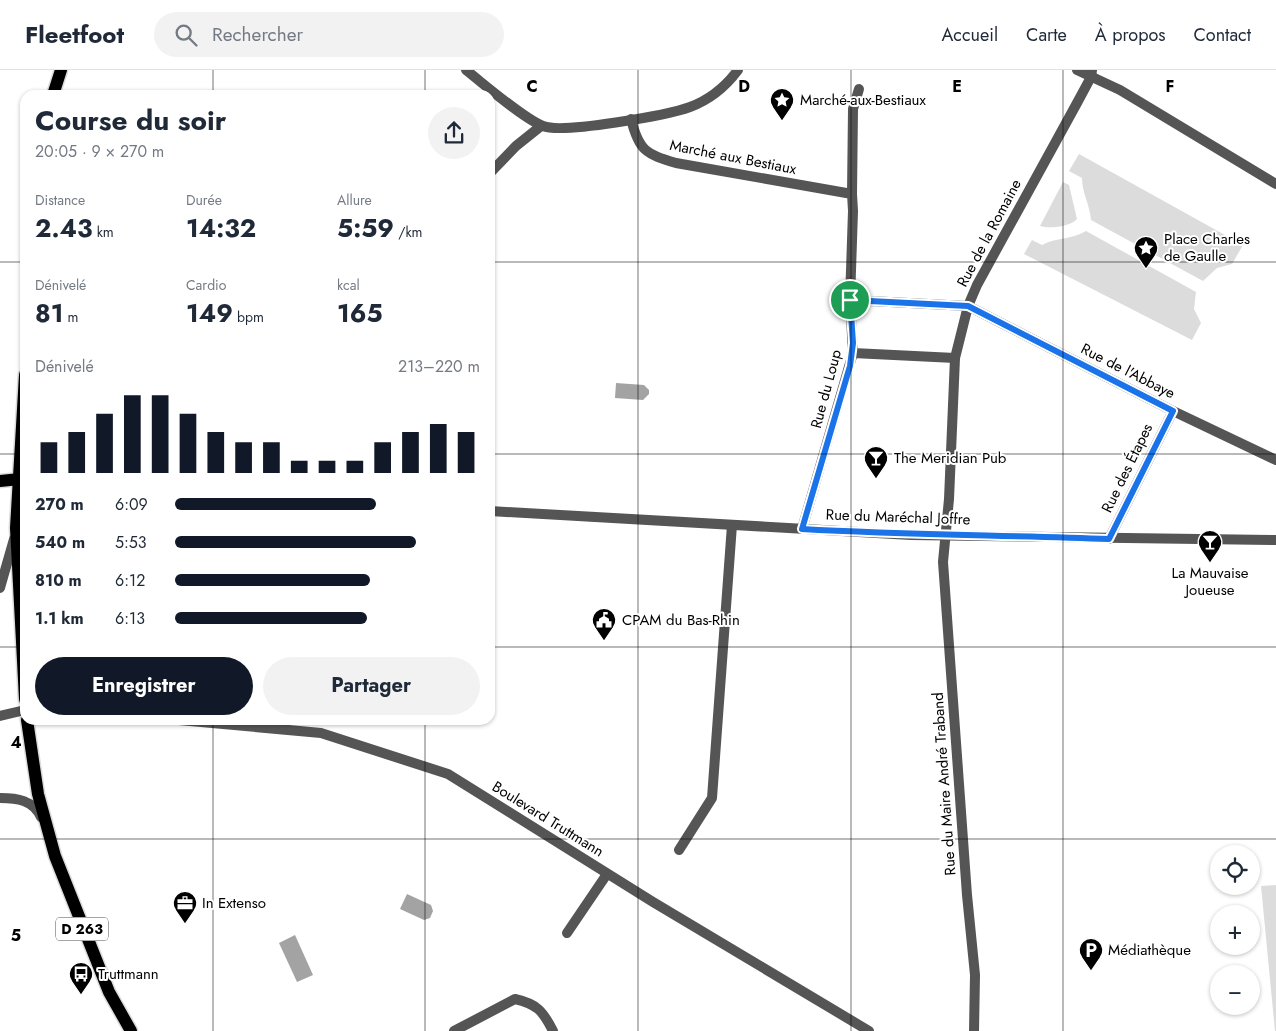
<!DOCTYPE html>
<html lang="fr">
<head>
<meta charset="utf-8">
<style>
	:root { --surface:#fff; --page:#f2f2f3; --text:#1f2937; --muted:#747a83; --line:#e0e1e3; --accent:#111827 }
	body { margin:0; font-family:Jost,sans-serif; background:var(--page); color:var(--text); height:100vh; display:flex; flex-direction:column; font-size:19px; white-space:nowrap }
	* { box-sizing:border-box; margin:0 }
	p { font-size:16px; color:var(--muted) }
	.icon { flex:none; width:28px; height:28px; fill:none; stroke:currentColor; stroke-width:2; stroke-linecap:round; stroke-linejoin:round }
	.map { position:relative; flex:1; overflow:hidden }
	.panel { position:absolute; left:20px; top:20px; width:475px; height:635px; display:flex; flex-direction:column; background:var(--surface); border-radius:15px; box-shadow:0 1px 4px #0004 }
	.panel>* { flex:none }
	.fabs { position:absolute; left:1210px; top:775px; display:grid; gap:10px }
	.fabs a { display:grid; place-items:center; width:50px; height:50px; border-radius:50%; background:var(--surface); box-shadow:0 1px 4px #0004; font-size:25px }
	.pin { position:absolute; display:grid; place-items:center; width:42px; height:42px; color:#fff; margin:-21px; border:2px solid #fff; border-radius:50%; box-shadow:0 1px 5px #0007 }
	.round { display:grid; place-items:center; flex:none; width:52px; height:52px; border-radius:26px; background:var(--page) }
	.headline { display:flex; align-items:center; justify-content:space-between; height:85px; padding:0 15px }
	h1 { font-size:28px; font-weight:700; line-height:38px }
	.stats { display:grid; grid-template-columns:repeat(3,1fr); gap:8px; height:85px; padding:5px 15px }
	.stats div { display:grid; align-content:center }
	.stats b { font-size:25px; font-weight:700 }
	.stats small { font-size:14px; font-weight:400 }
	.stats p { font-size:14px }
	.chart { height:140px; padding:10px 15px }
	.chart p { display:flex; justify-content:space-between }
	.chart svg { width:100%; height:90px; margin-top:5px; stroke:var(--accent); stroke-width:6 }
	.button { display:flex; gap:10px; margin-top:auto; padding:10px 15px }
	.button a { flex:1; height:58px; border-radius:30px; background:var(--accent); color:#fff; font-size:20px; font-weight:700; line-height:58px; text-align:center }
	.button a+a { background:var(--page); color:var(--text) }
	ul { padding:0 15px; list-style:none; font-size:16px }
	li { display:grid; grid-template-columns:80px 60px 1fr; align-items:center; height:38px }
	li i { height:12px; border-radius:6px; background:var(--accent) }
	header { display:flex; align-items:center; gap:30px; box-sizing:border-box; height:70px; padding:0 25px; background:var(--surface); border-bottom:1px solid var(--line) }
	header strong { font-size:24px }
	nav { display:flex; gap:28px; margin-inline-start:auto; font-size:18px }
	.search { width:350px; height:45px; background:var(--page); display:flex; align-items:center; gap:12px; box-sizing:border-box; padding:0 18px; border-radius:28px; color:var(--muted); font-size:19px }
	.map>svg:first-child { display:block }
	.green { fill:#dcdcdc }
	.water { fill:#a3a3a3 }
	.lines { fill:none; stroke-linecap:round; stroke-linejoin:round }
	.primary-casing { stroke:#dbdbdb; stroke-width:15 }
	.service { stroke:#555; stroke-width:10 }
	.minor { stroke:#555; stroke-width:10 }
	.tertiary { stroke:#555; stroke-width:10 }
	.primary { stroke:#000; stroke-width:12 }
	.route-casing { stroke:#fff; stroke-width:10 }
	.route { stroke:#1a73e8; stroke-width:6 }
	.grid { fill:none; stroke:#000; stroke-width:1; stroke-opacity:0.55 }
	.labels { text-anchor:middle; stroke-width:4; stroke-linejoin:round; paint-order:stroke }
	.shield { fill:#fff; stroke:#4c4c4c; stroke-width:1 }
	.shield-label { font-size:14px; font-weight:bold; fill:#000 }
	.poi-label { font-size:15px; fill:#000; stroke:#fff; text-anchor:start }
	.street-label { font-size:15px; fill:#000; stroke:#fff }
	.grid-label { font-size:16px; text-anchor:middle; font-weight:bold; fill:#000; stroke:#fff; stroke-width:4; stroke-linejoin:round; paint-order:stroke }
</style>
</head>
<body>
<header>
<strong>Fleetfoot</strong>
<div class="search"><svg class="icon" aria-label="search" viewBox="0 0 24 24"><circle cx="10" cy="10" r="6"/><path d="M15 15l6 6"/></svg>Rechercher</div>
<nav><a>Accueil</a><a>Carte</a><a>À propos</a><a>Contact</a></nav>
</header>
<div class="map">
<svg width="1276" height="961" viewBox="0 0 1276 961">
	<rect width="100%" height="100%" fill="#fff"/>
	<g class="green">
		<path d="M1079,84l164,91 -11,19 -15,4 -14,13 -112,-61c-1,-15 -9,-27 -9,-42l-13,-7z"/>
		<path d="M1063,112l6,3 8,34c-7,8 -28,10 -37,7z"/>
		<path d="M1086,161l110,61 -2,17 7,14 -9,17 -168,-86 8,-14 10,5c14,-8 30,-5 44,-14z"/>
		<polygon points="1276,815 1276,961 1275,961 1261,816"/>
	</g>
	<g class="water">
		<polygon points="616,313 644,315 649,320 649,324 643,330 615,328"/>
		<polygon points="407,824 431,835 433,841 430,848 424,850 400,839"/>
		<polygon points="295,865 313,905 297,912 279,873"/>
	</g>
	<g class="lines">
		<g class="primary-casing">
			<g id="primary">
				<polyline points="53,25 61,0"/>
				<polyline points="25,305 16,458 25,629"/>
				<polyline points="0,411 20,409"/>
				<polyline points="27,650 38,724 55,786 109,922 131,961"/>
			</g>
		</g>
		<g class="service">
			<polyline points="852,124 853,39 859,19"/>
			<polyline points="679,780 712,728 732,455"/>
			<polyline points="567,863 607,804"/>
			<path d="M454,961l61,-32c22,5 28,12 38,32"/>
		</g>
		<g class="minor">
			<path d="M466,0c18,14 58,49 77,56 20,8 125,-11 147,-19 19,-7 36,-21 48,-37"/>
			<polyline points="1077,0 1120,20 1276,114"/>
			<path d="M631,49c8,32 15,35 45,44l176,31 1,17 -3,89 3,53 -51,176"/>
			<polyline points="490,103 516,76 541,56"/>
			<polyline points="850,230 968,236 1173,341 1276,390"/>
			<polyline points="853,283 955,288"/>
			<polyline points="1109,469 1173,341"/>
			<polyline points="0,518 14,469"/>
			<polyline points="0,646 25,640"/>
			<polyline points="179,650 321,663 448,704 653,832 869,961"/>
			<path d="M0,728c17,0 33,2 41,19"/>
			<polyline points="974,961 975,905 967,825 943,492 949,429 955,288 968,236 977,215 1077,33 1091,7 1092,0"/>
		</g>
		<polyline class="tertiary" points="490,441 911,465 1276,470"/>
		<use href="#primary" class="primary"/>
	</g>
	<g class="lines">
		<g class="route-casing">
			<path id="route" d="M850,230l118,6 205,105 -64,128c-102,-4 -204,-4 -307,-10l48,-163 3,-23z"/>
		</g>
		<use href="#route" class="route"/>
	</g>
	<path class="grid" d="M213,0v25M425,0v25M638,0v961M851,0v961M1063,0v961M0,192h25M490,192h786M0,384h25M490,384h786M0,577h25M490,577h786M213,650v311M425,650v311M0,769h1276"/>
	<defs>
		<g id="sight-pin" transform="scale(1.25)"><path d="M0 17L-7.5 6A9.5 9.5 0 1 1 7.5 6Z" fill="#000" stroke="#fff"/><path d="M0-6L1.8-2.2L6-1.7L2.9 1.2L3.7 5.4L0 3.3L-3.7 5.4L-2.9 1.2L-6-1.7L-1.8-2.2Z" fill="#fff"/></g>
		<g id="bar-pin" transform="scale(1.25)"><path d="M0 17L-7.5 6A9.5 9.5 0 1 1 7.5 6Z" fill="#000" stroke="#fff"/><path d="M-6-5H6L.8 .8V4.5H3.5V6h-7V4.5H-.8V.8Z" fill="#fff"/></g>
		<g id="civic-pin" transform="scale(1.25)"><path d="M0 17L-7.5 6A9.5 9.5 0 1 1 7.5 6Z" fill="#000" stroke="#fff"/><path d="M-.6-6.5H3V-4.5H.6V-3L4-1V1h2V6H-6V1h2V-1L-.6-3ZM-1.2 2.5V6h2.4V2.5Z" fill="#fff"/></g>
		<g id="office-pin" transform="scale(1.25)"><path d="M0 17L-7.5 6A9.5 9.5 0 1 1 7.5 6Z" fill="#000" stroke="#fff"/><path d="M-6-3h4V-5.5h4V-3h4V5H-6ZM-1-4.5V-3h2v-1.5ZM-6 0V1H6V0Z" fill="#fff"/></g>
		<g id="parking-pin" transform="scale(1.25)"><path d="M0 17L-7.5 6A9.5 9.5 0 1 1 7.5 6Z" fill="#000" stroke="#fff"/><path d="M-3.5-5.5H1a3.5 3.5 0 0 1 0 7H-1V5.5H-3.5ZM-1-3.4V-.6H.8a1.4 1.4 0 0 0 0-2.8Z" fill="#fff"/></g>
		<g id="bus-pin" transform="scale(1.25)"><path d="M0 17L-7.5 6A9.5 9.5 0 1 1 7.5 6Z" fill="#000" stroke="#fff"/><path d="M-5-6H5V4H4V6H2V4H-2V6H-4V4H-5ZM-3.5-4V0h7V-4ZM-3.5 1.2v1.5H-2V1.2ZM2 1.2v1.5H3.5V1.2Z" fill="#fff"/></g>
	</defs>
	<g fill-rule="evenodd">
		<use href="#sight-pin" x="782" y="30"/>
		<use href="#sight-pin" x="1146" y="178"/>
		<use href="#bar-pin" x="876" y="388"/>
		<use href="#bar-pin" x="1210" y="472"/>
		<use href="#civic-pin" x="604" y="550"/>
		<use href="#office-pin" x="185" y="833"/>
		<use href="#parking-pin" x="1091" y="880"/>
		<use href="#bus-pin" x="81" y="904"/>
	</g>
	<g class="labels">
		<rect class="shield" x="56" y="847.5" width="52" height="23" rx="4"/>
		<g class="shield-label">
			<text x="82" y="864">D 263</text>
		</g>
		<g class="poi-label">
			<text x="800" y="35">Marché-aux-Bestiaux</text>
			<text x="1164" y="174">Place Charles<tspan x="1164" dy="17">de Gaulle</tspan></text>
			<text x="894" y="393">The Meridian Pub</text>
			<text x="1210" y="508" text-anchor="middle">La Mauvaise<tspan x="1210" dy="17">Joueuse</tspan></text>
			<text x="622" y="555">CPAM du Bas-Rhin</text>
			<text x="202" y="838">In Extenso</text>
			<text x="1108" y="885">Médiathèque</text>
			<text x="98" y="909">Truttmann</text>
		</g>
		<g class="street-label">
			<text transform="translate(733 87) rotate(11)" y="5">Marché aux Bestiaux</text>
			<text transform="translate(989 163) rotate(-62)" y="5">Rue de la Romaine</text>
			<text transform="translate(1128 301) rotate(27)" y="5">Rue de l'Abbaye</text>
			<text transform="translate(826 319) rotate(-75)" y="5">Rue du Loup</text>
			<text transform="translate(1127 398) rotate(-64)" y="5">Rue des Étapes</text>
			<text transform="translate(898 447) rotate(2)" y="5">Rue du Maréchal Joffre</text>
			<text transform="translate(944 714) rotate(-94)" y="5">Rue du Maire André Traband</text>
			<text transform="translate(548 749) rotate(32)" y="5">Boulevard Truttmann</text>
		</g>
	</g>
	<g class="grid-label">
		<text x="532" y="22">C</text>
		<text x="744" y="22">D</text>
		<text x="957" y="22">E</text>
		<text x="1170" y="22">F</text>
		<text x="16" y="678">4</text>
		<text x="16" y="871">5</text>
	</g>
</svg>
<div class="fabs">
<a><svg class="icon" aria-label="locate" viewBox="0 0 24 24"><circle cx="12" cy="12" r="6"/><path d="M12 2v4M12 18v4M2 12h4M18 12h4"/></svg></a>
<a>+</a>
<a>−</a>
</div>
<div class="pin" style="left:850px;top:230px;background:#1e9e55"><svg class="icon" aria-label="arrive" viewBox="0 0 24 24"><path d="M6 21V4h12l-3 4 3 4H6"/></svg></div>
<section class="panel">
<div class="headline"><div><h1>Course du soir</h1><p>20:05 · 9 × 270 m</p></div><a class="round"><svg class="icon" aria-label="share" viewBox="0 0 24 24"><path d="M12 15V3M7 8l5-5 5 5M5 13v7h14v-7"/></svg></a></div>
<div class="stats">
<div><p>Distance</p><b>2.43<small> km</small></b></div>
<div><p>Durée</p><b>14:32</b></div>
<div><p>Allure</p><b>5:59<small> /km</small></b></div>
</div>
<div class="stats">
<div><p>Dénivelé</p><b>81<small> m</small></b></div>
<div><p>Cardio</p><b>149<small> bpm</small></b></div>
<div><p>kcal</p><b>165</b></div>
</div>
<div class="chart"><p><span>Dénivelé</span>213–220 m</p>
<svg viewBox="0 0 160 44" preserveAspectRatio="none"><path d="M5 44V29M15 44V24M25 44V15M35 44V6M45 44V6M55 44V15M65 44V24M75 44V29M85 44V29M95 44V38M105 44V38M115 44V38M125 44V29M135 44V24M145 44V20M155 44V24"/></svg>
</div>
<ul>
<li><b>270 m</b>6:09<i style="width:66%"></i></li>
<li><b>540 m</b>5:53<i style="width:79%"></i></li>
<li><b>810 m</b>6:12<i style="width:64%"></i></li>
<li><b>1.1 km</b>6:13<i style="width:63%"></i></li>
</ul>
<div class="button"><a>Enregistrer</a><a>Partager</a></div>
</section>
</div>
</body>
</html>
